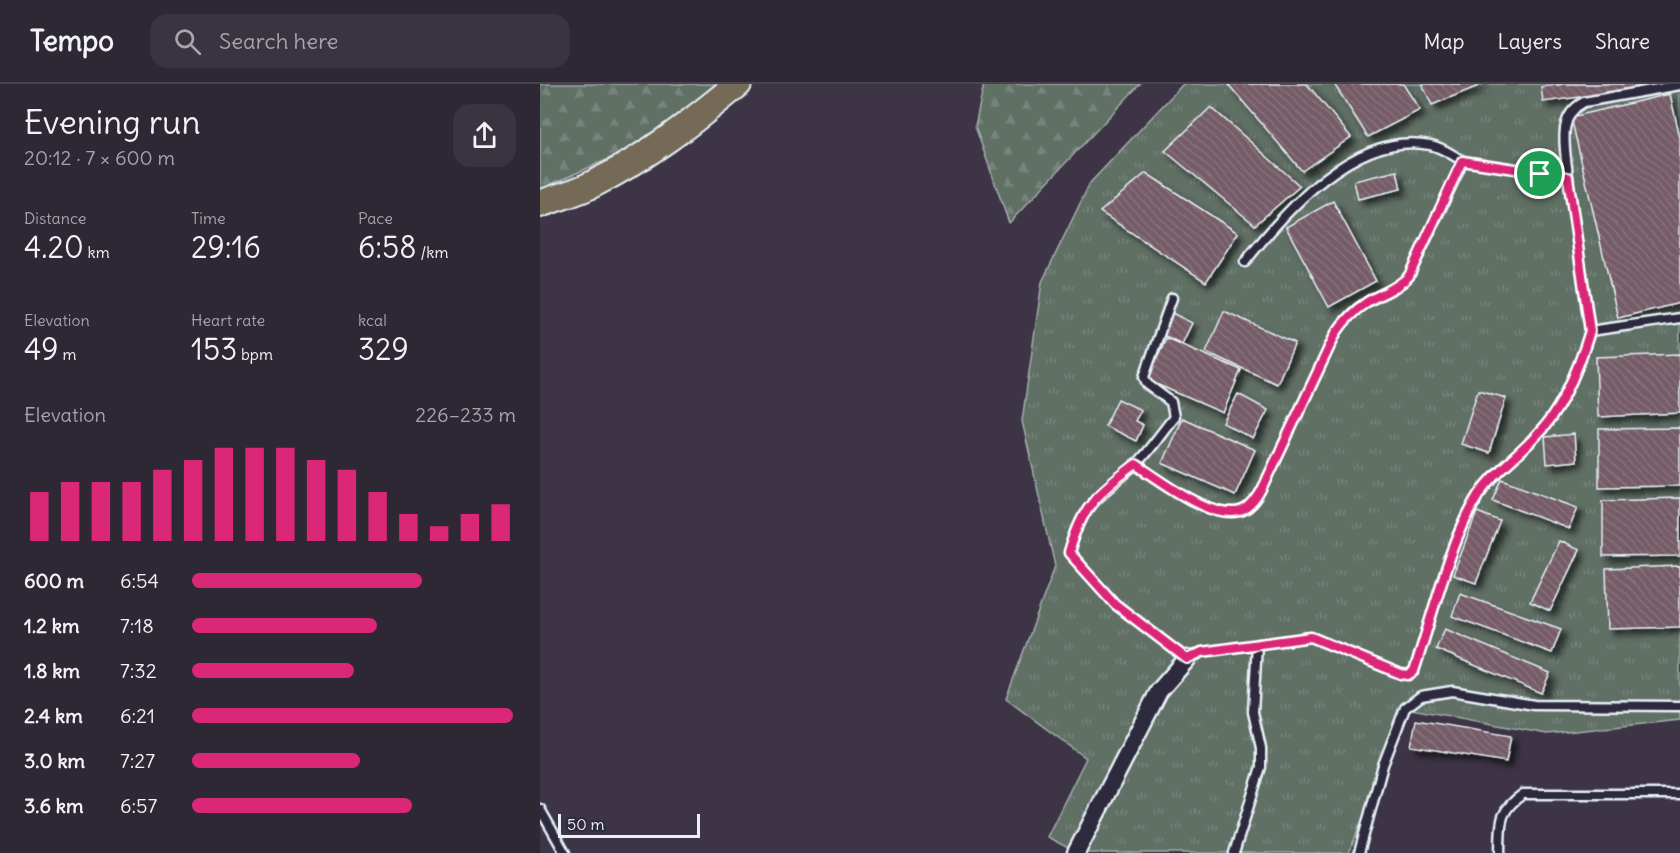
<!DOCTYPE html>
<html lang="en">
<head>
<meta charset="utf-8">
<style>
	:root { --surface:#2e2734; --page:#3a3340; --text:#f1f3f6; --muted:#a7a5ac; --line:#49444f; --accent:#db2777 }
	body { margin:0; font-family:Delius,sans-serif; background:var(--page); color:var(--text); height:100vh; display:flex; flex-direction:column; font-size:22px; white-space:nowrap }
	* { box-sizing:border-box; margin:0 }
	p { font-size:20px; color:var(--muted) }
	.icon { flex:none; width:33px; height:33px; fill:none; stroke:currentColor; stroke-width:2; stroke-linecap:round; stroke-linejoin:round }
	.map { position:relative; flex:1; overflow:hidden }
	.panel { display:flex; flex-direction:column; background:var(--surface); width:540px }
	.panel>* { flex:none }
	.scale { position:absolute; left:18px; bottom:15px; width:142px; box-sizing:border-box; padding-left:6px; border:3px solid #e8f1f8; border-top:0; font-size:16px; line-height:21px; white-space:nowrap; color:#e8f1f8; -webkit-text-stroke:4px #2f2a3d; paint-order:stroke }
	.pin { position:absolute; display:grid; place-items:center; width:51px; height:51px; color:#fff; margin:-26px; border:3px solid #fff; border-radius:50%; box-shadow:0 2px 6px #0007 }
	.round { display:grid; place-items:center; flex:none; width:63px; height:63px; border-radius:18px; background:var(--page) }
	.head { display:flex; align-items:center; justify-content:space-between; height:102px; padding:0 24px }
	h1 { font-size:33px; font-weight:600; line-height:45px }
	.metrics { display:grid; grid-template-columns:repeat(3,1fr); gap:9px; height:102px; padding:6px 24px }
	.metrics div { display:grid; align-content:center }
	.metrics b { font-size:30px; font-weight:600 }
	.metrics small { font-size:16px; font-weight:400 }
	.metrics p { font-size:16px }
	.chart { height:168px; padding:12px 24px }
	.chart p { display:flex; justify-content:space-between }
	.chart svg { width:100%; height:108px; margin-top:6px; stroke:var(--accent); stroke-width:6 }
	ul { padding:0 24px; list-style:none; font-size:20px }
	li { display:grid; grid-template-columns:96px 72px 1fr; align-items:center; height:45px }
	li i { height:15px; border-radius:8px; background:var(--accent) }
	header { display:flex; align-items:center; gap:36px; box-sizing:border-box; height:84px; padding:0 30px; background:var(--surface); border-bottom:2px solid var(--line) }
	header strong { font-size:28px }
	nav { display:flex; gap:33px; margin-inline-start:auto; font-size:21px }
	.search { width:420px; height:54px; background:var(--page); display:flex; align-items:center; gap:15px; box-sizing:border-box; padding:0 21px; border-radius:18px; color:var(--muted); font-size:22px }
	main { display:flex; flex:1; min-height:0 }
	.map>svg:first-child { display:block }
	.grass { fill:url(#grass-tufts); stroke:#a4b0ae; stroke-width:1.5 }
	.forest { fill:url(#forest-firs); stroke:#a4b0ae; stroke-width:1.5 }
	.building { fill:url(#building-back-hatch); stroke:#e8f1f8; stroke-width:1.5; filter:url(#shadow) }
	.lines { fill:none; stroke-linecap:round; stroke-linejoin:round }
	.lane-casing { stroke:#e8f1f8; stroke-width:13 }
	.street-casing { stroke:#e8f1f8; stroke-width:21 }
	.primary-casing { stroke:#e8f1f8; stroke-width:30 }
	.lane { stroke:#2f2a3d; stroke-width:8 }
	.street { stroke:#2f2a3d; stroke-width:16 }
	.primary { stroke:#746b55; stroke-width:26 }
	.route-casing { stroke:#fff; stroke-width:12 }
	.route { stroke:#db2777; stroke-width:8 }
</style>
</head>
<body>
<header>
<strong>Tempo</strong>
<div class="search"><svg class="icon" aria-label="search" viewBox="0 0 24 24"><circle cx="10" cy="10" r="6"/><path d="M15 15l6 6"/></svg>Search here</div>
<nav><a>Map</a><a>Layers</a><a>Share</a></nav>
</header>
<main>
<section class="panel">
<div class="head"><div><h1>Evening run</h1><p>20:12 · 7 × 600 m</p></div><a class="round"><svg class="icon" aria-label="share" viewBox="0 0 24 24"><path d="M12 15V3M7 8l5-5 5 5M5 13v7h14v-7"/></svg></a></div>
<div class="metrics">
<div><p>Distance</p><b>4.20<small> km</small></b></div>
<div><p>Time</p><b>29:16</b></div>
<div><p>Pace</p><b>6:58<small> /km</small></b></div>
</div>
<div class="metrics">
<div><p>Elevation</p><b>49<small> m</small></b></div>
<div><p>Heart rate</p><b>153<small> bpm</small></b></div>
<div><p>kcal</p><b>329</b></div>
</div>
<div class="chart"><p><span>Elevation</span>226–233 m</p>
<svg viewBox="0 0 160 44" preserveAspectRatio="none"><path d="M5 44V24M15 44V20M25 44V20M35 44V20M45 44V15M55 44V11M65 44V6M75 44V6M85 44V6M95 44V11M105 44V15M115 44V24M125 44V33M135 44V38M145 44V33M155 44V29"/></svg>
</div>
<ul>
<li><b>600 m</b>6:54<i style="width:71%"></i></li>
<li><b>1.2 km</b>7:18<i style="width:57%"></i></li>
<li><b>1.8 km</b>7:32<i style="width:50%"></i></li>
<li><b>2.4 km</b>6:21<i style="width:99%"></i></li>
<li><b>3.0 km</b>7:27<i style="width:52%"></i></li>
<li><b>3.6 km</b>6:57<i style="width:68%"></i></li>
</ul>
</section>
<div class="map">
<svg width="1140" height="769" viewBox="0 0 1140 769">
	<defs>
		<pattern id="grass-tufts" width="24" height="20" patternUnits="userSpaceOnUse" patternTransform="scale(1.5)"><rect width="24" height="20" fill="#606f65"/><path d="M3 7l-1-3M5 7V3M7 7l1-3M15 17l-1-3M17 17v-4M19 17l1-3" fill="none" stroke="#77847c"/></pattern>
		<pattern id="forest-firs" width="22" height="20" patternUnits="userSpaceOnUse" patternTransform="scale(1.5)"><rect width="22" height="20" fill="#606f65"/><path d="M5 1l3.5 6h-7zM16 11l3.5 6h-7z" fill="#77847c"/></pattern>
		<pattern id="building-back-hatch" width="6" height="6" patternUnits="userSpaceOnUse" patternTransform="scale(1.5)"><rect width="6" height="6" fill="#745b66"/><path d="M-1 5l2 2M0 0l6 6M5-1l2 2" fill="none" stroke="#88737d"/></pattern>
		<filter id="shadow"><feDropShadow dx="5.5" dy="5.5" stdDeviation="3" flood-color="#0009"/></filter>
	</defs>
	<rect width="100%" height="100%" fill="#3d3445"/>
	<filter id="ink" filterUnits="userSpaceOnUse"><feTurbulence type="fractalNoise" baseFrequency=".0167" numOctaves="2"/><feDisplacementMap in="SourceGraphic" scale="12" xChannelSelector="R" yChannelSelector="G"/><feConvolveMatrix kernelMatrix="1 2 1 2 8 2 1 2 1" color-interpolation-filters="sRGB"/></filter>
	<g filter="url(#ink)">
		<polygon class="grass" points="643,0 1140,0 1140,636 1007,650 866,624 809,769 538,769 507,753 546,674 466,615 515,482 482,337 502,198 550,99"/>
		<g class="forest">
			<polygon points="0,0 179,0 89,66 0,105"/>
			<polygon points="444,0 600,0 469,139 435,42"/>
		</g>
		<g class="building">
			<polygon points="688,0 767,0 811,53 762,87"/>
			<polygon points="794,0 863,0 880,26 828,53"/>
			<polygon points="882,0 940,0 941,1 892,21"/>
			<polygon points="1025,0 1107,0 1107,4 1003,18 1001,3"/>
			<polygon points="1130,10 1140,54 1140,219 1078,234 1031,33"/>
			<polygon points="671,23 760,102 715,141 625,67"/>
			<polygon points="857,87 861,105 818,115 814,97"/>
			<polygon points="606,89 698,149 666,198 560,128"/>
			<polygon points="793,117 836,197 789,223 746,143"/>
			<polygon points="684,227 755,259 737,300 666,268"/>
			<polygon points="632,229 652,239 642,260 621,250"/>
			<polygon points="626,254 701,286 683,329 607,296"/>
			<polygon points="1140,270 1140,329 1058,333 1056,273"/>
			<polygon points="938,306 966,314 949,369 921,360"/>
			<polygon points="698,310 728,326 713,355 683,339"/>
			<polygon points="578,315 601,326 595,337 603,341 596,357 565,342"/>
			<polygon points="642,334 715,366 695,411 622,379"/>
			<polygon points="1140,344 1140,402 1059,403 1059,345"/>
			<polygon points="1034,350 1036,377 1007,380 1005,353"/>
			<polygon points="962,395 1038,423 1029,445 953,416"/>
			<polygon points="1140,414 1140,472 1063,473 1063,416"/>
			<polygon points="937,428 960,437 936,499 913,491"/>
			<polygon points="1019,457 1039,466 1010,527 990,518"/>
			<polygon points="1140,482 1140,543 1068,545 1066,485"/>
			<polygon points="920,509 1021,545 1012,569 912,532"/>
			<polygon points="905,545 1010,589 1001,609 896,565"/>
			<polygon points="876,636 971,652 966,678 871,662"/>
		</g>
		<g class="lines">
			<g class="lane-casing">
				<g id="lane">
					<path d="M1028,93c-2,-27 -13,-60 16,-75l96,-17"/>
					<path d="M705,178c41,-52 111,-132 185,-117 12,2 22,10 33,16"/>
					<polyline points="1050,247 1140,234"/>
					<path d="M595,380c24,15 87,65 113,44 10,-8 15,-20 20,-31l68,-144c8,-12 19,-24 31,-31 15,-9 30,-13 42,-26l54,-115 105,16 22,154c-11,36 -27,78 -54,105 -19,21 -41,35 -57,59 -29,45 -47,123 -65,176l-6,4 -7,-1 -90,-37 -109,15 -15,7 -72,-55 -46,-51c17,-56 26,-52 66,-88 14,-14 26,-32 39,-48l-3,-15 -24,-18 -3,-7 28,-79"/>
					<polyline points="0,725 25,769"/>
					<polyline points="694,769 721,683 721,664 713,628 717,560"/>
					<polyline points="819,769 843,681 865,624 881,612 912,607 994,621 1140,622"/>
					<path d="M960,769c1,-29 -3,-41 23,-59h157"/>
				</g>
			</g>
			<g class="street-casing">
				<polyline id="street" points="536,769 619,607 647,575"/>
			</g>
			<g class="primary-casing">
				<path id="primary" d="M0,120c17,-7 36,-11 53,-20 53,-26 99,-62 145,-100"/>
			</g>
			<use href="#lane" class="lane"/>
			<use href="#street" class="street"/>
			<use href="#primary" class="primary"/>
		</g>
	</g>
	<g class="lines" filter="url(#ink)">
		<g class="route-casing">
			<path id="route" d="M922,77l106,16 22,154c-11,36 -27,78 -54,105 -19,21 -41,35 -57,59 -29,46 -47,123 -65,176l-6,4 -7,-1 -90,-37 -109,15 -15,7 -72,-55 -46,-51c14,-49 27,-59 67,-89 23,15 86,65 112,44 10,-8 15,-20 20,-31l68,-144c8,-12 19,-23 31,-31 14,-9 30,-13 42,-26z"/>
		</g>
		<use href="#route" class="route"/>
	</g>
</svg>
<div class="scale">50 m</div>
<div class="pin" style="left:1000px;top:90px;background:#1e9e55"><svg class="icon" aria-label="arrive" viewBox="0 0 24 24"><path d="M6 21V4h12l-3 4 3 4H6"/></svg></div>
</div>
</main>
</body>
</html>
